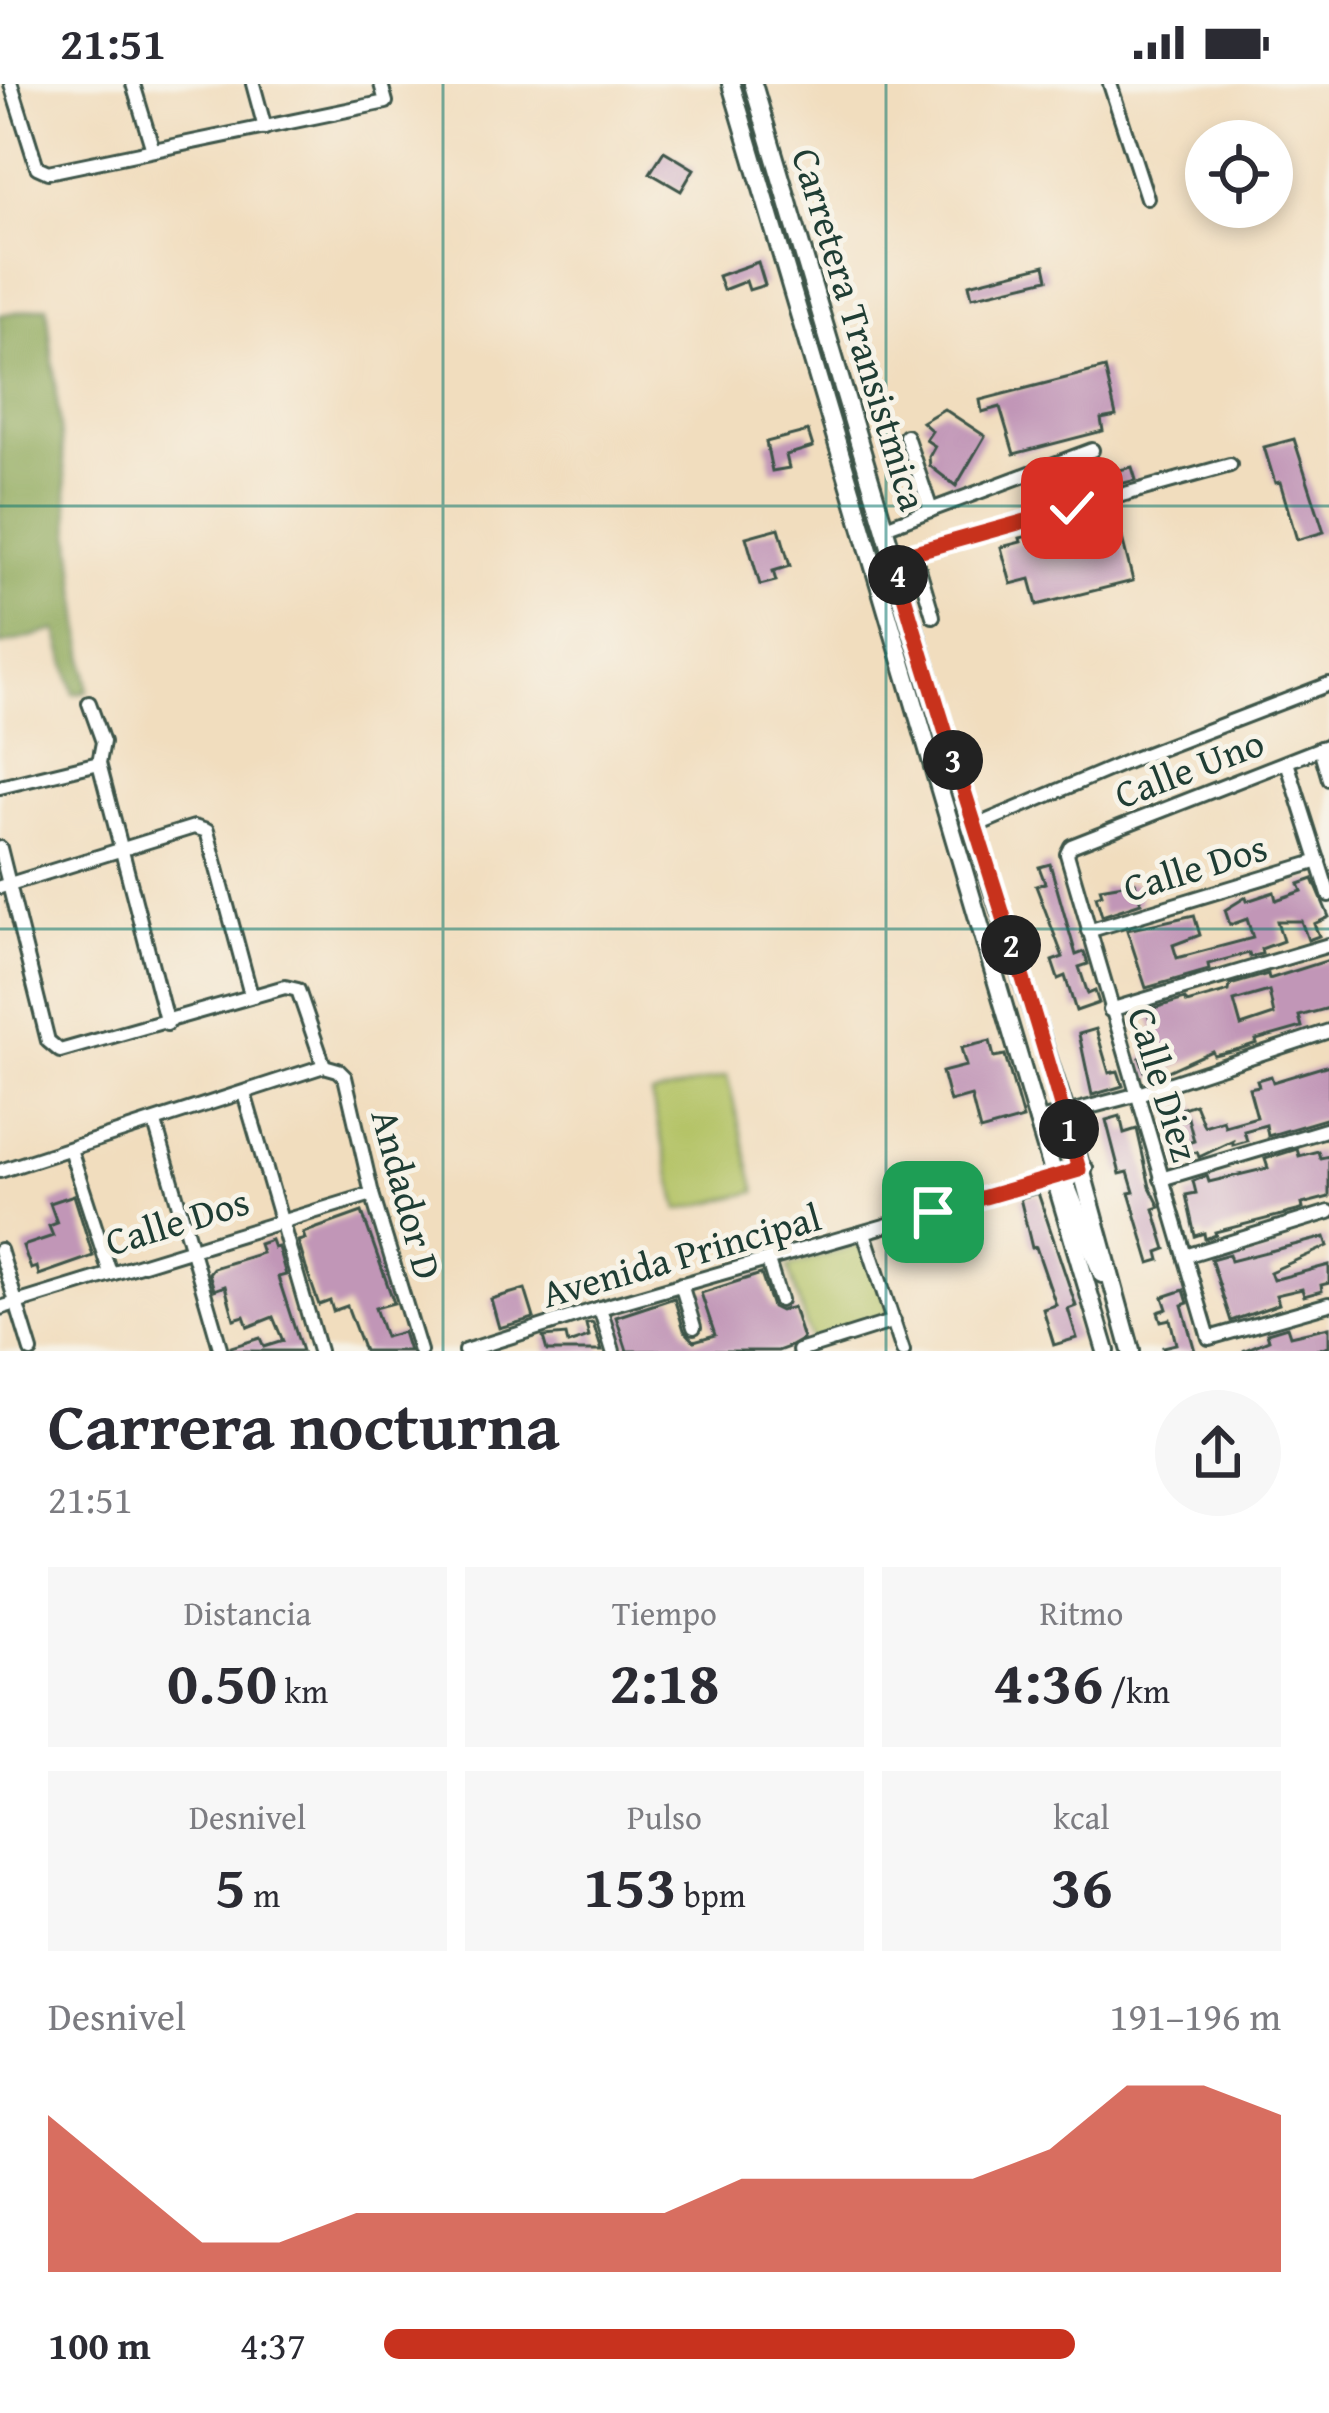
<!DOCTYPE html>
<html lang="es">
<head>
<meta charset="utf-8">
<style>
	:root { --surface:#fff; --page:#f7f7f7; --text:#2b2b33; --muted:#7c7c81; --accent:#c8321e }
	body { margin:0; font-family:"Gentium Book Plus",serif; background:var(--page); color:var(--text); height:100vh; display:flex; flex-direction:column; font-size:45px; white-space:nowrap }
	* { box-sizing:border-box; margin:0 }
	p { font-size:39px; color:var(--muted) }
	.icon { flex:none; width:66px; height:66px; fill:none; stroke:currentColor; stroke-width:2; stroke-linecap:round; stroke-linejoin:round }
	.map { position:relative; height:1267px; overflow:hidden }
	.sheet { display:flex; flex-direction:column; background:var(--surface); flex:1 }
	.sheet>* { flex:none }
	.controls { position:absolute; left:1185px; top:36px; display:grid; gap:24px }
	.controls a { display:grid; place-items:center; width:108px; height:108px; border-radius:50%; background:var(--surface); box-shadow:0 6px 18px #0003; font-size:60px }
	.pin { position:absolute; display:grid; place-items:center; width:102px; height:102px; color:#fff; margin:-51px; border-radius:24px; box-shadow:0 6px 18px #0006 }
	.km { position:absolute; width:60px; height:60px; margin:-30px; border-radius:50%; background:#222; color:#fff; font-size:33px; line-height:60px; text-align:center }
	.round { display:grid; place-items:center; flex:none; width:126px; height:126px; border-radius:63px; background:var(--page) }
	.overview { display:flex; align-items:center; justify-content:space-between; height:204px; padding:0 48px }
	h1 { font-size:66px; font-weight:800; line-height:90px }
	.figures { display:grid; grid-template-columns:repeat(3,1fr); gap:18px; height:204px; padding:12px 48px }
	.figures div { display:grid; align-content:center; border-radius:0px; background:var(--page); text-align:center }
	.figures b { font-size:60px; font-weight:800 }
	.figures small { font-size:33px; font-weight:400 }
	.figures p { font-size:33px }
	.chart { height:336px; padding:24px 48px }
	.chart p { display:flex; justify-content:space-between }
	.chart svg { width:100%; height:216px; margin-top:12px; fill:var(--accent); opacity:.7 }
	ul { padding:0 48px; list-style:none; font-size:39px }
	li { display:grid; grid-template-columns:192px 144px 1fr; align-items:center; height:90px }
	li i { height:30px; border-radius:15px; background:var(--accent) }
	.status { display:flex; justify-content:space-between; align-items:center; height:84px; padding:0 60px; background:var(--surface); direction:ltr }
	.status svg { height:33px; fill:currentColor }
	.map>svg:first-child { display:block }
	.green { fill:#b4c366; stroke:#6a804d; stroke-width:3 }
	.forest { fill:#8fa95b; stroke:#577348; stroke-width:3 }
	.building { fill:#c196b7; fill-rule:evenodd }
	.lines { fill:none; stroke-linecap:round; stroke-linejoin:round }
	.minor-casing { stroke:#3e5549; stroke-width:18 }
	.major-casing { stroke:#3e5549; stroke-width:22 }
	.minor { stroke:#fff; stroke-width:12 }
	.major { stroke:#fff; stroke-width:16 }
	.route-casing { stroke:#fff; stroke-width:24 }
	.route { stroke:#c8321e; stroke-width:15 }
	.grid { fill:none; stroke:#0f766e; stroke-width:3; stroke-opacity:0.55 }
	.labels { text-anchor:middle; stroke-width:10; stroke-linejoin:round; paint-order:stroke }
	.street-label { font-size:39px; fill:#1f3d34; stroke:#f7f3e8 }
</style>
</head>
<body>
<div class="status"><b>21:51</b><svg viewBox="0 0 49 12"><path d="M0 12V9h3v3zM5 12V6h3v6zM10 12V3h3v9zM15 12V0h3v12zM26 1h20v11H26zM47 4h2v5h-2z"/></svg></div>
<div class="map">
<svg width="1329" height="1267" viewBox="0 0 1329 1267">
	<rect width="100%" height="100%" fill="#f7f3e8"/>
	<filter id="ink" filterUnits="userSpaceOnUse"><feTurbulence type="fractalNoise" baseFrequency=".00833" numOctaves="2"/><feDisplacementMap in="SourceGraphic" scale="24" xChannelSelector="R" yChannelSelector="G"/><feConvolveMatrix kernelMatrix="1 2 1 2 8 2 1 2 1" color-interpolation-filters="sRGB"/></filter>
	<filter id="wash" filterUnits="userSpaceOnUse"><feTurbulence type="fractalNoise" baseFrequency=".004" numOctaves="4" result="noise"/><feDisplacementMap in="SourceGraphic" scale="48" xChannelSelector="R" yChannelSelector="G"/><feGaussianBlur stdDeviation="2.7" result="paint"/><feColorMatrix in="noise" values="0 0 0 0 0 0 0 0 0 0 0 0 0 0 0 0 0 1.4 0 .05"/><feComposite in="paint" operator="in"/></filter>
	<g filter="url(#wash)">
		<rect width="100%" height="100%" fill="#f1ddbe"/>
		<g class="green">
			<polygon points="727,992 756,1108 679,1126 651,1011"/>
			<polygon points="867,1158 892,1236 812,1261 788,1183"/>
		</g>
		<polygon class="forest" points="47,222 88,607 74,610 57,546 0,561 0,231"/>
		<g id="blocks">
			<g class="building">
				<polygon points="664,67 694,85 681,107 650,89"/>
				<polygon points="758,178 765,201 749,206 746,197 723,206 718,192"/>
				<polygon points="1045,181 1048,195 972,213 969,200"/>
				<polygon points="1105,284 1116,332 1101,335 1103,347 1014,370 1000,323 982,328 980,316"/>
				<polygon points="944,325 985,352 956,402 930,382 929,373 935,362 926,356 932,347 922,338"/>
				<polygon points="808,347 813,363 786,371 789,384 772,387 766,358"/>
				<polygon points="1294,355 1324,448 1297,456 1280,398 1275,399 1264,363"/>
				<polygon points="1132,383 1136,396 1073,412 1069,398"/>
				<polygon points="1116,430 1133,497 1037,521 1030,495 1011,500 1001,463 1021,458 1020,454"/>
				<polygon points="779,444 790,482 773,487 776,497 760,501 746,453"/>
				<polygon points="1050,780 1076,871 1084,868 1086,873 1088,880 1079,883 1088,910 1095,907 1099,919 1076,927 1065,892 1058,895 1052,877 1063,873 1036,802 1045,799 1039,783"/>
				<polygon points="1313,795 1329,833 1314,840 1319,852 1308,856 1301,837 1277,837 1283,857 1261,865 1262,870 1250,873 1249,869 1208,880 1209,886 1146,904 1127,846 1194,831 1200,851 1173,861 1177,874 1253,854 1247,835 1230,841 1225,826 1246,813 1247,817 1274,808 1276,816 1302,807 1299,800"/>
				<polygon points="1135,798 1141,819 1102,832 1096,812 1102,810 1100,804"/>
				<path d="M1329,876v48l-30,8 3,11 -46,13 1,3 -18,6 -25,6 -2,-4 -64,29 -8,-22 21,-7 -14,-41 38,-11 2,4 42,-12 1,-6 38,-11 1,5zM1269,907l5,24 -33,11 -7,-25z"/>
				<polygon points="1096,945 1109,989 1118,987 1123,1002 1092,1011 1079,950"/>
				<polygon points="990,957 994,973 1005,971 1023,1035 980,1047 971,1012 950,1018 942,988 966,982 961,964"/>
				<polygon points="1329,981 1329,1034 1268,1052 1266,1041 1244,1047 1247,1057 1233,1061 1233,1057 1199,1073 1197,1068 1187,1070 1184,1060 1194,1057 1188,1034 1181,1037 1177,1026 1195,1020 1204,1042 1223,1036 1225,1042 1257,1033 1249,1004 1259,1002 1257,996 1271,992 1273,998"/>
				<polygon points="1120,1032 1124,1049 1137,1045 1150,1103 1160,1123 1154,1125 1166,1165 1158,1168 1160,1176 1150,1179 1129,1109 1134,1108 1128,1088 1120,1090 1106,1036"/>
				<polygon points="1297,1065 1299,1072 1318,1067 1320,1074 1329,1072 1329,1113 1302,1120 1303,1125 1297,1127 1215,1148 1216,1151 1205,1155 1204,1149 1195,1152 1186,1111 1196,1109 1193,1097 1207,1092 1209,1098 1268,1084 1265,1075"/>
				<polygon points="1038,1109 1076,1222 1068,1225 1077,1254 1054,1261 1043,1225 1056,1221 1036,1163 1032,1164 1020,1114"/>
				<polygon points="74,1111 93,1172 39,1191 37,1183 31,1185 23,1162 53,1152 49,1142 57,1139 50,1119"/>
				<polygon points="362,1128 394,1219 375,1224 385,1253 403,1248 409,1267 364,1267 347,1222 333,1227 330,1217 319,1221 306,1184 298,1157 305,1155 303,1149"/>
				<polygon points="1325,1153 1328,1162 1270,1188 1273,1196 1329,1181 1329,1199 1321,1201 1322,1207 1304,1212 1302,1205 1276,1211 1279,1220 1231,1237 1211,1175 1229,1170 1231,1177"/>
				<polygon points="271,1156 274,1164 278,1163 286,1191 278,1193 302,1267 231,1267 231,1263 260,1254 264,1263 283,1257 273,1233 248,1243 244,1232 234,1235 225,1202 214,1206 209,1189 213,1184 262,1169 259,1160"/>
				<polygon points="761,1190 772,1223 780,1227 793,1223 803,1255 789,1263 778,1267 627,1267 616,1233 674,1214 684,1246 694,1257 715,1251 701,1209"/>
				<polygon points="525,1205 534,1234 499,1244 491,1215"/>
				<polygon points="1184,1206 1188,1219 1182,1221 1195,1267 1164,1267 1163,1263 1176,1260 1170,1235 1161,1237 1158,1228 1167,1225 1163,1213"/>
				<polygon points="593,1239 602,1267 547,1267 543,1253 566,1251 568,1260 589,1253 586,1240"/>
				<polygon points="1287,1243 1290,1252 1329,1243 1329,1262 1311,1267 1243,1267 1269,1256 1267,1249"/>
			</g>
		</g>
	</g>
	<g filter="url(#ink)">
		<use href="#blocks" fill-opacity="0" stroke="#3e5549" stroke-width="3"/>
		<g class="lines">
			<g class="minor-casing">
				<g id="minor">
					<polyline points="11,0 37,83 48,88 386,18 381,0"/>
					<polyline points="133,0 153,66"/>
					<polyline points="253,0 265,44"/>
					<polyline points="1110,0 1147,114"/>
					<polyline points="906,352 931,426"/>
					<polyline points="885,443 1092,366"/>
					<polyline points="914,468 933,532"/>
					<polyline points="894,474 1230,381"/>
					<polyline points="89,619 103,658 99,679 167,940"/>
					<polyline points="1329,661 1071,762 1067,770 1209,1254 1329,1220"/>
					<polyline points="1320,664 1329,695"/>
					<polyline points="1287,678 1329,811"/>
					<polyline points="0,703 99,679"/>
					<polyline points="973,743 1131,676 1329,600"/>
					<polyline points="0,764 48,957 60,967 285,903 298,906 324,982"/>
					<polyline points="0,803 194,743 207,747 251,911"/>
					<polyline points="1088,847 1319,777"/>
					<polyline points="1110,926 1329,861"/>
					<polyline points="324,982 338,986 345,993 372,1110 420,1267"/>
					<polyline points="244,1009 319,1267"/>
					<polyline points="1036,1037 1135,1011 1329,947"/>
					<polyline points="155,1039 221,1267"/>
					<polyline points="70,1065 110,1189"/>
					<polyline points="0,1087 324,982"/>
					<polyline points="1161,1095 1329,1045"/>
					<polyline points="864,1149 903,1267"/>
					<polyline points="0,1166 31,1267"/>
					<polyline points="1185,1172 1329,1128"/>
					<polyline points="768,1177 780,1216"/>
					<polyline points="681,1200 694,1243"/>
					<polyline points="0,1224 372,1110"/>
					<polyline points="600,1224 613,1267"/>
					<polyline points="465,1267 600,1224 1086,1084"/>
					<polyline points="799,1267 894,1237"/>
				</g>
			</g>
			<g class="major-casing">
				<g id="major">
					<polyline points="731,0 1106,1267"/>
					<polyline points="753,0 973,743 1066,1030 1131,1267"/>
					<polyline points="1067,1103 1102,1190"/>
				</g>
			</g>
			<use href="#minor" class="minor"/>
			<use href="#major" class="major"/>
		</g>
	</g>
	<g class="lines" filter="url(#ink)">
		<g class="route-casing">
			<path id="route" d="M933,1128l146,-42c-56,-205 -127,-407 -186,-612l179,-50"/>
		</g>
		<use href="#route" class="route"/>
	</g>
	<path class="grid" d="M443,0v1267M886,0v1267M0,422h1329M0,845h1329"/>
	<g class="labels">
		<g class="street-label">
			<text transform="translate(860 245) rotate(73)" y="14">Carretera Transistmica</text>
			<text transform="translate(1189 684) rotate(-21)" y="14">Calle Uno</text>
			<text transform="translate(1195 783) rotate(-17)" y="14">Calle Dos</text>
			<text transform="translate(1164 1000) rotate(73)" y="14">Calle Diez</text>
			<text transform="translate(407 1110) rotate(75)" y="14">Andador D</text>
			<text transform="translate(177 1137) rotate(-17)" y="14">Calle Dos</text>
			<text transform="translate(681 1171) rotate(-16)" y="14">Avenida Principal</text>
		</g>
	</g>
</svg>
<div class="controls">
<a><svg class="icon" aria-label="locate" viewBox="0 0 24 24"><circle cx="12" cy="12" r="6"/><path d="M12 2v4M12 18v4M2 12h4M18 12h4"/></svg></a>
</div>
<div class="pin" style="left:933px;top:1128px;background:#1e9e55"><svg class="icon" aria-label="arrive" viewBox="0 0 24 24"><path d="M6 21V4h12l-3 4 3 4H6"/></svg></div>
<div class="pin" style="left:1072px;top:424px;background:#d93025"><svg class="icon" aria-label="check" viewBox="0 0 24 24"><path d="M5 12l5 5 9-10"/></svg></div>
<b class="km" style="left:1069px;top:1045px">1</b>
<b class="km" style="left:1011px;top:861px">2</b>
<b class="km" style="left:953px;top:676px">3</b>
<b class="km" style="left:898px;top:491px">4</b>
</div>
<section class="sheet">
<div class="overview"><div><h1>Carrera nocturna</h1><p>21:51</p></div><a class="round"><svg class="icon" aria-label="share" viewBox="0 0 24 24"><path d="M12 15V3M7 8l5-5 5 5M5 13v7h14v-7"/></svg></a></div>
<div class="figures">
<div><p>Distancia</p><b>0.50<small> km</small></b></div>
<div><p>Tiempo</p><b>2:18</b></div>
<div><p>Ritmo</p><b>4:36<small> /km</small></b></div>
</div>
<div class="figures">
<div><p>Desnivel</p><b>5<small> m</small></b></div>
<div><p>Pulso</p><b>153<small> bpm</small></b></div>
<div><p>kcal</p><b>36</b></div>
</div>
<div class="chart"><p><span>Desnivel</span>191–196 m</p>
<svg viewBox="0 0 160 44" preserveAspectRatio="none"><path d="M0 44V12L10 25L20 38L30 38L40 32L50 32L60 32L70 32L80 32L90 25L100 25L110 25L120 25L130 19L140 6L150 6L160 12V44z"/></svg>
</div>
<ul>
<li><b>100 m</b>4:37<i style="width:77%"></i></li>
</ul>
</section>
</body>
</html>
